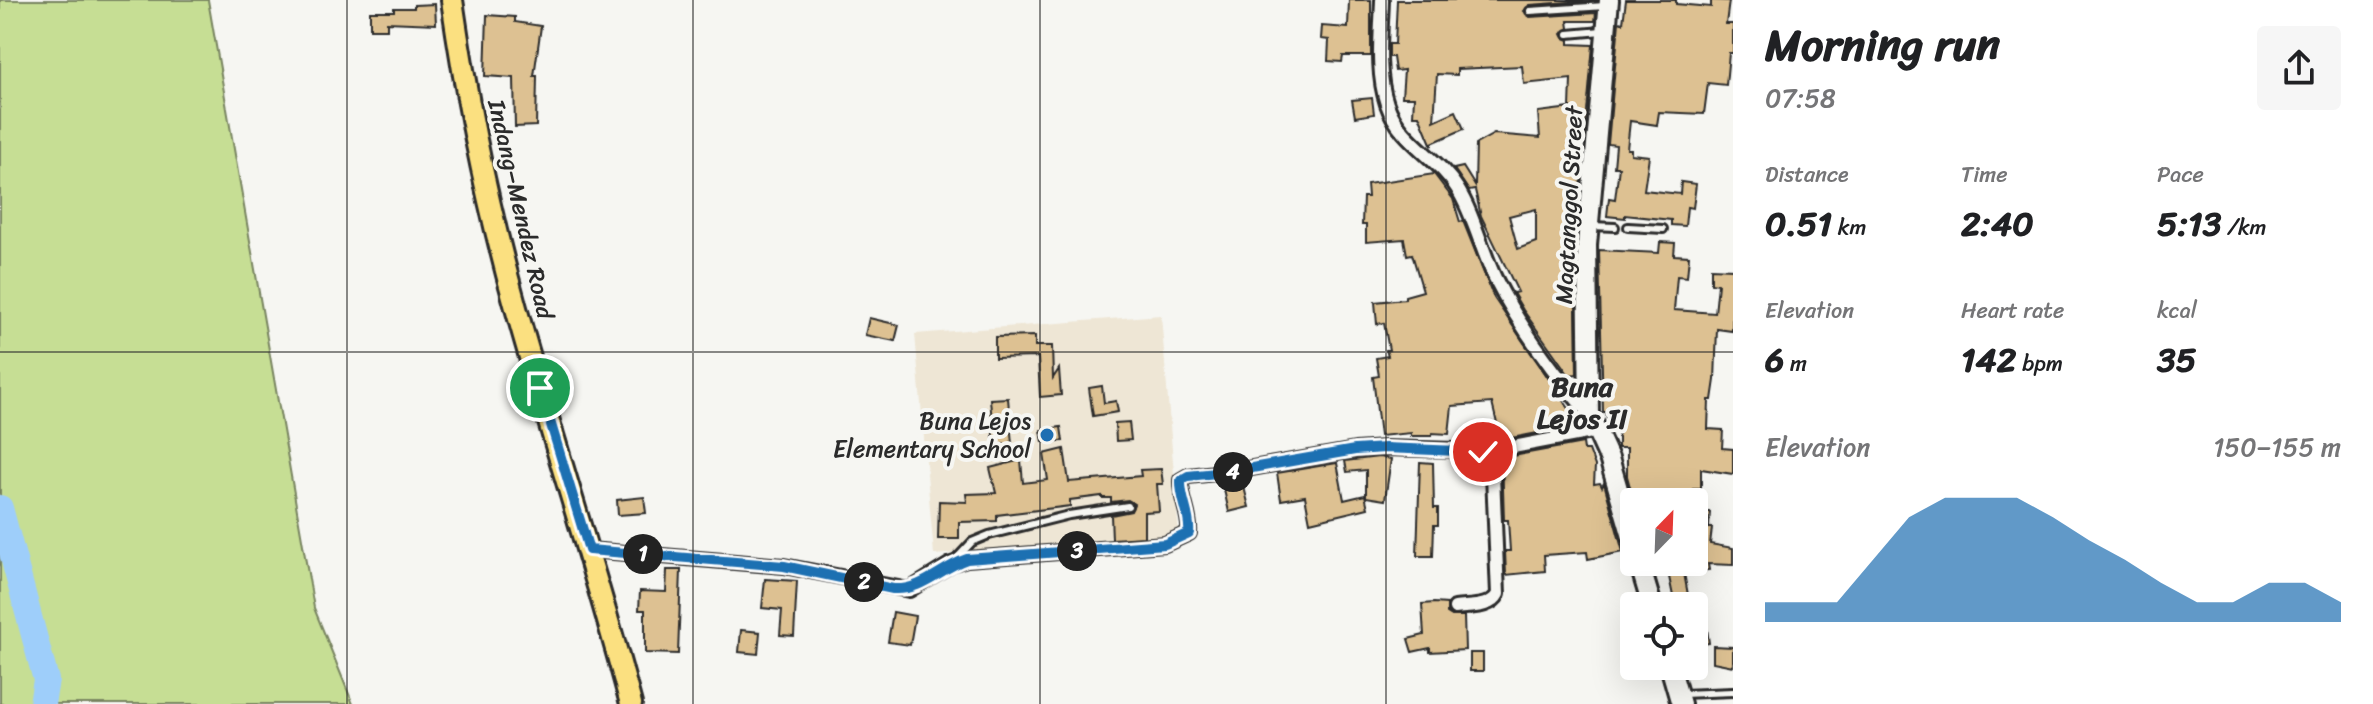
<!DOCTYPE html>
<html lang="en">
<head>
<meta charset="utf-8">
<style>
	:root { --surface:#fff; --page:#f6f6f6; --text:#202124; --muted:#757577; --accent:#1f6fb2 }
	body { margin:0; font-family:Sriracha,sans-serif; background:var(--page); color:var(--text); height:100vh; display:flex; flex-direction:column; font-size:30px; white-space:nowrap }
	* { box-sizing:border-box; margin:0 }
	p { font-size:26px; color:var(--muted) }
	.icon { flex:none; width:44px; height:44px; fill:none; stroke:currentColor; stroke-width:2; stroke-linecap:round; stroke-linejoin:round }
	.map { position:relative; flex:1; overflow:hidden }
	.drawer { display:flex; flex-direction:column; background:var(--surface); width:640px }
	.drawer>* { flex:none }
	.needle { width:52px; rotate:23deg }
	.controls { position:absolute; left:1620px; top:488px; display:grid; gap:16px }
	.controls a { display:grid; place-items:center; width:88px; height:88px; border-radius:8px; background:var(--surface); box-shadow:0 8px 32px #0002; font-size:40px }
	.pin { position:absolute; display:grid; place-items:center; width:68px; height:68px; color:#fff; margin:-34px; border:4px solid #fff; border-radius:50%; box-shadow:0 2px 8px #0007 }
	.km { position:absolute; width:40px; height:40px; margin:-20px; border-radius:50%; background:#222; color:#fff; font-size:22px; line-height:40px; text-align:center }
	.round { display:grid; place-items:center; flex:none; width:84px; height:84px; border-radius:8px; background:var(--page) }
	.overview { display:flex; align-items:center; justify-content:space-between; height:136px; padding:0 32px }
	h1 { font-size:44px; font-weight:700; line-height:60px }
	.figures { display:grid; grid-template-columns:repeat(3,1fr); gap:12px; height:136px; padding:8px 32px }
	.figures div { display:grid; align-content:center }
	.figures b { font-size:34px; font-weight:700 }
	.figures small { font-size:22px; font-weight:400 }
	.figures p { font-size:22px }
	.chart { height:224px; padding:16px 32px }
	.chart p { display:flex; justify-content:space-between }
	.chart svg { width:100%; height:144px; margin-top:8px; fill:var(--accent); opacity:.7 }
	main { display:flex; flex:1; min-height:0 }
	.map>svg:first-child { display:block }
	.built { fill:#eee6d5 }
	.green { fill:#c6de94; stroke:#788460; stroke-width:2 }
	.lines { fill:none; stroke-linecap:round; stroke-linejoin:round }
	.river { stroke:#9ecefa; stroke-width:26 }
	.building { fill:#ddc192; stroke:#2b2b2b; stroke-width:2; fill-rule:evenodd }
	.lane-casing { stroke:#2b2b2b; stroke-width:12 }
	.street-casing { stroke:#2b2b2b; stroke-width:18 }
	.secondary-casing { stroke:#2b2b2b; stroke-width:24 }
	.primary-casing { stroke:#2b2b2b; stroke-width:26 }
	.lane { stroke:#f6f6f2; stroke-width:6 }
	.street { stroke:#f6f6f2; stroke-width:12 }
	.secondary { stroke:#f6f6f2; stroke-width:18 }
	.primary { stroke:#fbe080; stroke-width:20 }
	.route-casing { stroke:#fff; stroke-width:16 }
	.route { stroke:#1f6fb2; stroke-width:10 }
	.grid { fill:none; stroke:#2b2b2b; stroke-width:2; stroke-opacity:0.55 }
	.poi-dot { fill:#1f6fb2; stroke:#f6f6f2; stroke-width:3 }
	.labels { text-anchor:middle; stroke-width:8; stroke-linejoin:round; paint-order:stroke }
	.street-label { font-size:24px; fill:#2b2b2b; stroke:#f6f6f2 }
	.poi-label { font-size:24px; fill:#2b2b2b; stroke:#f6f6f2; text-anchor:end }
	.quarter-label { font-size:28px; font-weight:bold; fill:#2b2b2b; stroke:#f6f6f2 }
</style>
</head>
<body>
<main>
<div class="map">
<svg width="1733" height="704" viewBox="0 0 1733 704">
	<rect width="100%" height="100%" fill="#f6f6f2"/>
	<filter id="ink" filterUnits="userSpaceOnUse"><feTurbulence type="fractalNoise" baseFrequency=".0125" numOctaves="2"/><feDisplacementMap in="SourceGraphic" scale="16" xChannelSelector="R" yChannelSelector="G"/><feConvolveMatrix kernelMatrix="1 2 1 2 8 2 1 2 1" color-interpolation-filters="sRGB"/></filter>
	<g filter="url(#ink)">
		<polygon class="built" points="1161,315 1179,535 934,555 915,334"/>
		<polygon class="green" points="0,0 208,0 314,608 353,704 0,704"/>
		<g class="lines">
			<polyline class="river" points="0,508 46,680 42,704"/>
		</g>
		<g class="building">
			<polygon points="1349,0 1371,0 1371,56 1343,56 1342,62 1328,61 1329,40 1321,39 1322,26 1348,28"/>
			<path d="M1397,0h200l-67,5 -6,6 6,6 66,-4 -1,8h-27l1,7 -7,6 2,4 5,2v4l24,1 -8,89 -10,-1 -4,22 12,1 -8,89 2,129 -8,1 -46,-65 -10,-17 5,-1 -37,-76 -6,-26 -6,1 -15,-22 9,-2 12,19 1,-42 18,-10 46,4 -2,-26 32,-4 1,-29 -47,5 -2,-18 -65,3v6l-20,-1 -3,47 22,-10 8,18 -32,14v3l-13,-31h-6l1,-18h-12l2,-27 -9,1 -2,-14h-4v-13h6zM1536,209v33l-18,7 -9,-33z"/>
			<polygon points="1626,0 1676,0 1676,4 1711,7 1711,0 1729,1 1726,24 1733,24 1733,53 1729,53 1726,85 1708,83 1704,114 1659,112 1657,125 1630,121 1627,149 1631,149 1631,154 1649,156 1644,190 1680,194 1681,182 1696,184 1693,208 1687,207 1685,226 1671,225 1671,220 1625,215 1625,218 1607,216 1609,198 1615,199 1619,167 1614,167 1616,145 1608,144 1619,22 1623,23"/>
			<polygon points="435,4 436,24 387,22 387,29 370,29 370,11 394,11 394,8 414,8 414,5"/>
			<polygon points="487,15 515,17 515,22 541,26 534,76 537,76 536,126 515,127 514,78 485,76"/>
			<polygon points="1372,98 1374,114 1355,117 1352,100"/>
			<polygon points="1434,174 1453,199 1460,222 1463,221 1494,298 1570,410 1573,409 1577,414 1580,425 1501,440 1492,403 1452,406 1449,434 1432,433 1432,436 1411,436 1411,433 1380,436 1373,377 1379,376 1376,358 1388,356 1386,350 1389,350 1384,323 1377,324 1375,302 1405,299 1405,296 1423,291 1412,254 1407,255 1404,239 1366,242 1366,225 1362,225 1363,197 1368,197 1367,184"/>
			<polygon points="1660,242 1675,243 1674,255 1689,256 1687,277 1677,276 1674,310 1715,313 1718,284 1711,283 1711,268 1733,269 1732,331 1717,329 1715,380 1712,400 1709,400 1708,429 1723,430 1722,448 1733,449 1733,474 1701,469 1701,489 1693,489 1694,502 1634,502 1627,476 1627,448 1618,448 1618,428 1609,429 1606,412 1603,412 1599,250 1659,253"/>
			<polygon points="869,318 899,325 895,341 865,335"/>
			<polygon points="1035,336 1035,346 1052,346 1053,378 1059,369 1061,395 1040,397 1038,357 995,358 995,337"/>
			<polygon points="1102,386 1104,403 1116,401 1118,412 1093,416 1089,388"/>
			<polygon points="1008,398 1012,444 994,445 990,399"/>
			<polygon points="1129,422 1131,440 1116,441 1115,423"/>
			<polygon points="1061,427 1063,441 1043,442 1041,430"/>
			<polygon points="1583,443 1584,450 1589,450 1595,466 1594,484 1600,483 1602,487 1604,483 1623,552 1588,559 1587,552 1544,555 1545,571 1506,575 1505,551 1510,551 1508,520 1504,520 1502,458"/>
			<polygon points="1064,449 1069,482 1141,476 1140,470 1161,469 1163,484 1157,484 1159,511 1144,512 1144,537 1112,539 1111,515 1131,511 1134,504 1128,500 1111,502 1111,498 1102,498 1102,496 1070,500 1070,506 997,515 997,521 959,522 959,539 938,539 939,501 967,502 966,494 996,493 990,468 1021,460 1023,483 1048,480 1044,454"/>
			<polygon points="1379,457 1391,459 1385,500 1366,497 1366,470 1347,472 1345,461"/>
			<polygon points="1420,462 1433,463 1434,508 1438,508 1438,525 1434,525 1433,556 1417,556"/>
			<polygon points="1337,463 1344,500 1365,495 1368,508 1310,522 1305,496 1281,500 1277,473"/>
			<polygon points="1242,479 1249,507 1229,512 1222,481"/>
			<polygon points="644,497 646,513 618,515 617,500"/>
			<polygon points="1694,512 1710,512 1709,528 1712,528 1710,544 1733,548 1733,565 1708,564 1709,570 1684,573 1690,606 1675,606 1668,572 1671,571 1671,562 1694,562"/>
			<polygon points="667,570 681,570 678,654 645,653 645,610 639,610 640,591 666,592"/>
			<polygon points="765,579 797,581 794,636 780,635 782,610 762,608"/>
			<polygon points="1434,603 1447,604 1447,613 1452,616 1464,616 1465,650 1430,652 1430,648 1412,652 1408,639 1424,635 1422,604"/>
			<polygon points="893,612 915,616 910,645 888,642"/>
			<polygon points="1706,622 1709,643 1694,646 1694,624"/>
			<polygon points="741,630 760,632 758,654 739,652"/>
			<polygon points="1713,646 1733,647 1733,666 1713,662"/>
			<rect x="1470" y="653" width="13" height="18"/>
		</g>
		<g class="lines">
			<g class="lane-casing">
				<g id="lane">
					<polyline points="1530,11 1605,6"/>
					<polyline points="1568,34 1602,31"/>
					<polyline points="1592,226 1615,227"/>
					<polyline points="1628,227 1663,229"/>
					<polyline points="956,559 972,542 989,535 1069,515 1128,506"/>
					<polyline points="1682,694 1733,692"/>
				</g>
			</g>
			<g class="street-casing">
				<g id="street">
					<path d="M1382,0c-1,33 -6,72 5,104 13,38 51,53 70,84 17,27 24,61 38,90 25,50 58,94 94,136"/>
					<path d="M589,550l195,16 125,24 42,-26 16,-5 198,-15 24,-11c2,-18 -9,-34 -8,-53l7,-4 47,-5 120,-21 30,-2 107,3 105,-20"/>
					<path d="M1455,608c15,-2 36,0 43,-14l-6,-143"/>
				</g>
			</g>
			<g class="secondary-casing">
				<g id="secondary">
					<polyline points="1609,0 1587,245 1589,414 1609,458 1634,544"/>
					<polyline points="1639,562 1652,606"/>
					<polyline points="1670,666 1681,704"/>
				</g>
			</g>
			<g class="primary-casing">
				<path id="primary" d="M452,0c15,104 36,207 64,308 37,133 80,263 115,396"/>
			</g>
			<use href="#lane" class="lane"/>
			<use href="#street" class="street"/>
			<use href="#secondary" class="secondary"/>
			<use href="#primary" class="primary"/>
		</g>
	</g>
	<g class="lines" filter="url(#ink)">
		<g class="route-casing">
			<path id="route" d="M540,388l49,162 195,16 109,23c29,2 47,-21 74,-30l198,-15 24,-11c2,-18 -9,-34 -8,-53l7,-4 47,-5 120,-21 30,-2 98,4"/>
		</g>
		<use href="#route" class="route"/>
	</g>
	<path class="grid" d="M347,0v704M693,0v704M1040,0v704M1386,0v704M0,352h1733"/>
	<circle class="poi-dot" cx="1047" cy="435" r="8"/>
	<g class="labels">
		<g class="street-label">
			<text transform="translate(1569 205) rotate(-87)" y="8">Magtanggol Street</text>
			<text transform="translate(521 209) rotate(77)" y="8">Indang–Mendez Road</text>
		</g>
		<g class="poi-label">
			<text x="1031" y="429">Buna Lejos<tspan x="1031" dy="28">Elementary School</tspan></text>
		</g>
		<g class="quarter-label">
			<text x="1582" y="396">Buna<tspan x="1582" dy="32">Lejos II</tspan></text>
		</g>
	</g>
</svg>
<div class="controls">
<a><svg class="needle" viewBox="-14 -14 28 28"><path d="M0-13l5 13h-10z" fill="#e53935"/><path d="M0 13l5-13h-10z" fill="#757577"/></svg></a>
<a><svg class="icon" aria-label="locate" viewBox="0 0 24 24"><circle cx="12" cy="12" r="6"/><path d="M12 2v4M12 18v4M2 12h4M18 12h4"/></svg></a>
</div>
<div class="pin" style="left:540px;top:388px;background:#1e9e55"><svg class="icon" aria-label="arrive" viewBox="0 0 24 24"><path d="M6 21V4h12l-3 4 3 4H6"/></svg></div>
<div class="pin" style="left:1483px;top:452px;background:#d93025"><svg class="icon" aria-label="check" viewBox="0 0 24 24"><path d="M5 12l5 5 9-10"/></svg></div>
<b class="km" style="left:643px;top:554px">1</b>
<b class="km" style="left:864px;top:582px">2</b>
<b class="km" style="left:1077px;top:551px">3</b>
<b class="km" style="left:1233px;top:472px">4</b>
</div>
<section class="drawer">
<div class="overview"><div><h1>Morning run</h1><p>07:58</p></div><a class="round"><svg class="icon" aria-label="share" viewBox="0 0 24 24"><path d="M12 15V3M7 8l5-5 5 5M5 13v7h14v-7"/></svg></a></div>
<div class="figures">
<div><p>Distance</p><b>0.51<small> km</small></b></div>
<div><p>Time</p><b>2:40</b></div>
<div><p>Pace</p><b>5:13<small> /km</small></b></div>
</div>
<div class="figures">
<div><p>Elevation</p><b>6<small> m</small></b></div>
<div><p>Heart rate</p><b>142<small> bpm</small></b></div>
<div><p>kcal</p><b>35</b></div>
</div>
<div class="chart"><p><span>Elevation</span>150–155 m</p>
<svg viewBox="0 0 160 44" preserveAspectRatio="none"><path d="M0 44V38L10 38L20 38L30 25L40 12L50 6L60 6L70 6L80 12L90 19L100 25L110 32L120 38L130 38L140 32L150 32L160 38V44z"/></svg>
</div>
</section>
</main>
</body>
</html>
